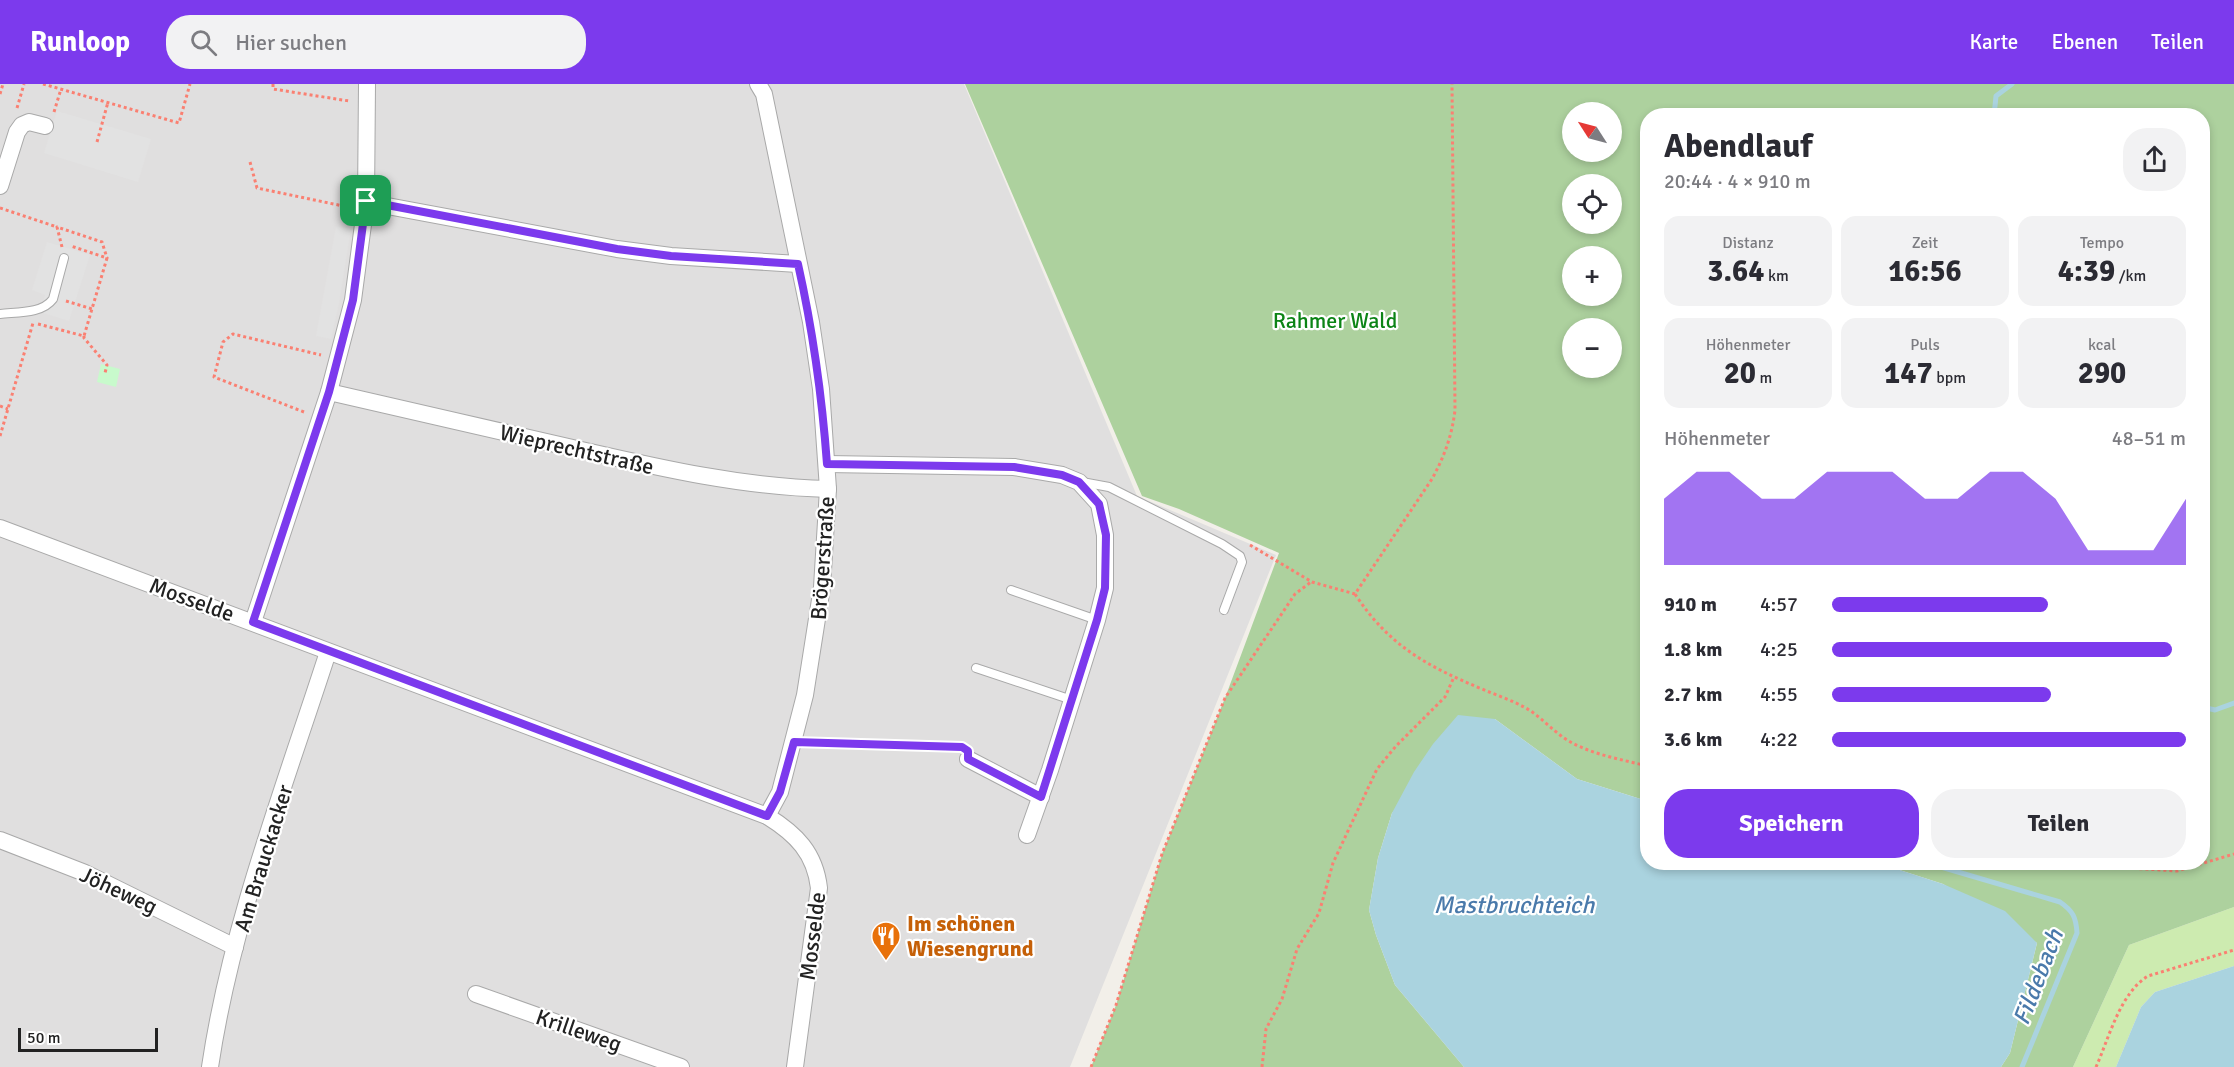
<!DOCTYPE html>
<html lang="de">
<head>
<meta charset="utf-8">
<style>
	:root { --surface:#fff; --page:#f2f2f3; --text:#2b2b33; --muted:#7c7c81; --accent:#7c3aed }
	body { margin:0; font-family:Signika,sans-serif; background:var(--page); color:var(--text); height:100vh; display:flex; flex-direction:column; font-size:22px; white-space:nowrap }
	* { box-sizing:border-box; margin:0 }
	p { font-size:20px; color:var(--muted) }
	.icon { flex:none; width:33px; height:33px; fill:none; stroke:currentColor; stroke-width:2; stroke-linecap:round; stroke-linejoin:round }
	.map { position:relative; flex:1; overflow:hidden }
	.side { position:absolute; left:1640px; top:24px; width:570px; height:762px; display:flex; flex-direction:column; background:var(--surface); border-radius:24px; box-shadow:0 3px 9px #0003 }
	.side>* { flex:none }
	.needle { width:39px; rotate:306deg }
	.buttons { position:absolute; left:1562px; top:18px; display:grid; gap:12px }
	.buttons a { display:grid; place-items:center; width:60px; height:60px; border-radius:50%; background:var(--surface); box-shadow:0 3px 9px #0003; font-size:30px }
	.scale { position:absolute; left:18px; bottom:15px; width:140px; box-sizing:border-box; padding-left:6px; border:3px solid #222; border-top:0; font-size:16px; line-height:21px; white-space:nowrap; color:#222; -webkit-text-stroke:4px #fff; paint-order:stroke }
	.pin { position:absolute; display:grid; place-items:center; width:51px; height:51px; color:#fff; margin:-26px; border-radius:12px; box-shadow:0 3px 9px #0006 }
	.round { display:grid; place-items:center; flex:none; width:63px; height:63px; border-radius:24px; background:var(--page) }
	.headline { display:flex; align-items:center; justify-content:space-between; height:102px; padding:0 24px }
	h1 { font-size:33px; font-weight:800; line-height:45px }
	.stats { display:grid; grid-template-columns:repeat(3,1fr); gap:9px; height:102px; padding:6px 24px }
	.stats div { display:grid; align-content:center; border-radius:15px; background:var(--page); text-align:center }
	.stats b { font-size:30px; font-weight:800 }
	.stats small { font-size:16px; font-weight:400 }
	.stats p { font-size:16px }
	.chart { height:168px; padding:12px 24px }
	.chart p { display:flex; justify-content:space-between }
	.chart svg { width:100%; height:108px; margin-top:6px; fill:var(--accent); opacity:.7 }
	.action { display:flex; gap:12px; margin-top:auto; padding:12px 24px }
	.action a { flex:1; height:69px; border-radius:24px; background:var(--accent); color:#fff; font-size:24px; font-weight:800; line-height:69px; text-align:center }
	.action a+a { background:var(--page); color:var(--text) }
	ul { padding:0 24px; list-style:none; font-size:20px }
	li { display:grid; grid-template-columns:96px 72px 1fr; align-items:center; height:45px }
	li i { height:15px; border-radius:8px; background:var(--accent) }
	header { display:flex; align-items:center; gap:36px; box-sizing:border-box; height:84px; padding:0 30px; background:var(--accent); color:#fff }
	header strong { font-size:28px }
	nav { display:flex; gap:33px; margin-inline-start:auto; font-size:21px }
	.search { width:420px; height:54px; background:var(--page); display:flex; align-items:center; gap:15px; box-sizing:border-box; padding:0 21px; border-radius:24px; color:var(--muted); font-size:22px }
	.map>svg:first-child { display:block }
	.residential { fill:#e0dfdf }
	.grass { fill:#cdebb0 }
	.forest { fill:#add19e; fill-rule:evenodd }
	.park { fill:#c8facc }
	.parking { fill:#e2e2e2 }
	.water { fill:#aad3df }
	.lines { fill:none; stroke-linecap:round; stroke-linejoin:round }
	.stream { stroke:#aad3df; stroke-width:5 }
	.lane-casing { stroke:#a9a9a9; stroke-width:10 }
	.street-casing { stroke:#a9a9a9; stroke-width:18 }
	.path { stroke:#fa8072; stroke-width:3; stroke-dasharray:3 3; stroke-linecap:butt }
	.lane { stroke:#fff; stroke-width:8 }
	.street { stroke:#fff; stroke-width:16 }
	.route-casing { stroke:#fff; stroke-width:12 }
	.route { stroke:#7c3aed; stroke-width:8 }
	.labels { text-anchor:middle; stroke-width:4.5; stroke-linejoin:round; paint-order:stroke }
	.park-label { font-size:22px; fill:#0c8416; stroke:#fff }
	.street-label { font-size:22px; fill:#222; stroke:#fff }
	.food-label { font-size:22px; font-weight:bold; fill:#c56008; stroke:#fff; text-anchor:start }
	.water-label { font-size:24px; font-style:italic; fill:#4a7aab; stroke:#fff }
</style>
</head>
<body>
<header>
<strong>Runloop</strong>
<div class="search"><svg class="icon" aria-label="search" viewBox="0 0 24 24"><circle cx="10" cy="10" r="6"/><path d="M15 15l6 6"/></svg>Hier suchen</div>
<nav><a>Karte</a><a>Ebenen</a><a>Teilen</a></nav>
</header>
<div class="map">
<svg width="2234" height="983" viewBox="0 0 2234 983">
	<rect width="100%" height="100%" fill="#f2efe9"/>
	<polygon class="residential" points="0,0 964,0 1137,412 1276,471 1070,983 0,983"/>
	<polygon class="grass" points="2234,823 2234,882 2155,908 2141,923 2116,983 2073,983 2129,861"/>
	<path class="forest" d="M965,0h1269v823l-105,38 -56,122h-72l9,-14 27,-110 -94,-59 -65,-21 324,-1v-746h-555v685l-70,-22 -82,-60 -103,94 -14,45 -9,52 7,25 19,50 69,82h-373l25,-62 46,-151 63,-156 54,-145 -100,-44 -37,-13zM1572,28h39v40h-39zM1572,100h39v40h-39zM1572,172h39v40h-39zM1572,244h39v40h-39z"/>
	<polygon class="park" points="101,280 120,285 116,303 97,298"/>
	<g class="parking">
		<polygon points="57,27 151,55 138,98 44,69"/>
		<polygon points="336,143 351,144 339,219 331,255 316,252"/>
		<polygon points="47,158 90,171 69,237 40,228 45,211 32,206"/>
	</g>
	<g class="water">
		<polygon points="1458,631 1495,635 1577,695 1647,717 1647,778 1878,779 1943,800 2005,827 2037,859 2010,969 2001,983 1464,983 1395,901 1376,851 1369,826 1378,774 1392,729 1414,688 1433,660"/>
		<polygon points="2234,882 2234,983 2116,983 2141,923 2155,908"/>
	</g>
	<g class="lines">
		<g class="stream">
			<polyline points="1994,32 1996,12 2012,0"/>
			<polyline points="2202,623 2215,626 2234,619"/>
			<path d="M1924,778l136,40c13,9 16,15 17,31l-55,134"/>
		</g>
		<g class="lane-casing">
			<g id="lane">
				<path d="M0,230c17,-2 42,0 53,-15l11,-41"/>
				<polyline points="1082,398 1109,403 1222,460 1240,472 1242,478 1224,526"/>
				<polyline points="1011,506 1097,536"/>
				<polyline points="976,584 1072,616"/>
			</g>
		</g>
		<g class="street-casing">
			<g id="street">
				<polyline points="758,0 764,10 811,238 821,305 828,405 822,503 805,611 780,708 767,732"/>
				<polyline points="0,102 17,48 22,41 29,38 45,42"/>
				<polyline points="366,118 617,165 671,172 798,180"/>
				<path d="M329,308c83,19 165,38 248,57 83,19 165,38 251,40"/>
				<polyline points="827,380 1014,383 1062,391 1079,398 1099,420 1105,451 1105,504 1097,536 1050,686 1027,751"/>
				<path d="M0,444l767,288c29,18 48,37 52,72l-24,179"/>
				<polyline points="253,538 329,308 353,216 366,118 367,0"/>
				<polyline points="968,675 1041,713"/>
				<polyline points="0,756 85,789 235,863"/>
				<polyline points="476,910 681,983"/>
				<path d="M210,983c21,-142 74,-279 118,-415"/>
			</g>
		</g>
		<g class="path">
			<polyline points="43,0 179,39 190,0"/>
			<polyline points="273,0 273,5 349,17"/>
			<polyline points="0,10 3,0"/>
			<polyline points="17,24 24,0"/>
			<polyline points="54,28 61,5"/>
			<polyline points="97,58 108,18"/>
			<polyline points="250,78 257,104 348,123"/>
			<polyline points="0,124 57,143"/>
			<polyline points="62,163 57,143 102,158 107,174"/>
			<polyline points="66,217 92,225"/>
			<polyline points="38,240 84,252 107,174 71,162"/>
			<polyline points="84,252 84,254 107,281 105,289"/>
			<polyline points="0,322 8,325"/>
			<polyline points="304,328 214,293 223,258 233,250 321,271"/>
			<polyline points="0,352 33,239"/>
			<path d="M1250,461l62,37 43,12 77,-115c12,-22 20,-43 23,-69l-3,-326"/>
			<path d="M1355,510c34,52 72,72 127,95 14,6 29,11 42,18 15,8 27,22 40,31 24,16 56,21 83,28"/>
			<polyline points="811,659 954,663"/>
			<polyline points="2080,778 2096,782 2177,787 2234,770"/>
			<polyline points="1091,983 1116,921 1162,770 1225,614 1295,510 1311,498"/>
			<polyline points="1262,983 1266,945 1282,915 1297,865 1319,829 1333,779 1377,685 1396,662 1445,613 1454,593"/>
			<path d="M2096,983c13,-29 24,-74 52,-91l86,-26"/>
		</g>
		<use href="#lane" class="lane"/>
		<use href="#street" class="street"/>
	</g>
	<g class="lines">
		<g class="route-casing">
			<path id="route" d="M366,117l251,48 54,7 127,8c15,67 24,132 29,200l187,3 48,8 17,7 20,22 7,31 -1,53 -8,32 -56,177 -73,-38v-8l-6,-4 -168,-5 -14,50 -13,24 -514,-194 76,-230 24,-92z"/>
		</g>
		<use href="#route" class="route"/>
	</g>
	<defs>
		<g id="restaurant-pin" transform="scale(1.5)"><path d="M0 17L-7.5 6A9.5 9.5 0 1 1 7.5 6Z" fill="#e8710a" stroke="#fff"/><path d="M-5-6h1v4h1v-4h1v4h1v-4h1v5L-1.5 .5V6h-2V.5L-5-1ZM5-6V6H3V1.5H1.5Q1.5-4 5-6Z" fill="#fff"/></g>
	</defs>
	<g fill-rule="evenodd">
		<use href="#restaurant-pin" x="886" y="852"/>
	</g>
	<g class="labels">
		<g class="park-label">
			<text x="1335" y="244">Rahmer Wald</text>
		</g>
		<g class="street-label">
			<text transform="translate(577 365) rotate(13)" y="8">Wieprechtstraße</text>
			<text transform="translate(822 474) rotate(-86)" y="8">Brögerstraße</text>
			<text transform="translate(192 515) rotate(20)" y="8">Mosselde</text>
			<text transform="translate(263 774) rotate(-73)" y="8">Am Brauckacker</text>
			<text transform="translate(119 806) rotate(25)" y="8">Jöheweg</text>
			<text transform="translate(812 852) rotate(-83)" y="8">Mosselde</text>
			<text transform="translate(579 946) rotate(19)" y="8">Krilleweg</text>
		</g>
		<g class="food-label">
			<text x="907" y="847">Im schönen<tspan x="907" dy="25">Wiesengrund</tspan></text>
		</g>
		<g class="water-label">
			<text x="1514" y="829">Mastbruchteich</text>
			<text transform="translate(2038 893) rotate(-69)" y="8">Fildebach</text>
		</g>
	</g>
</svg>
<div class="buttons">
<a><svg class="needle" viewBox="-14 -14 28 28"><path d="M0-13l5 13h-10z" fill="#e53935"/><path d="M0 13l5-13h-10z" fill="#7c7c81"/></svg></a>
<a><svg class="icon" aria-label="locate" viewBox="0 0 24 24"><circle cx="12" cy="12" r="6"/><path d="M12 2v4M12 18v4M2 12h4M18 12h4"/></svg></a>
<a>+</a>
<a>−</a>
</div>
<div class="scale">50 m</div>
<div class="pin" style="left:366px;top:117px;background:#1e9e55"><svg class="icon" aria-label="arrive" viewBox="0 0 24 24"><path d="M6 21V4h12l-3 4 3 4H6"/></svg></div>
<section class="side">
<div class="headline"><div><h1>Abendlauf</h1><p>20:44 · 4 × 910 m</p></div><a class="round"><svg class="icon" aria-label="share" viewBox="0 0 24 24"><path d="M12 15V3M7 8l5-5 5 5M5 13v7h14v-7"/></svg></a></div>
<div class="stats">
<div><p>Distanz</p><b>3.64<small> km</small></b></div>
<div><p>Zeit</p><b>16:56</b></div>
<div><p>Tempo</p><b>4:39<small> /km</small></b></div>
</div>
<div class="stats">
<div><p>Höhenmeter</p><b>20<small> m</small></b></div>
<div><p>Puls</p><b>147<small> bpm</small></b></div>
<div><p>kcal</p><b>290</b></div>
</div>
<div class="chart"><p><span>Höhenmeter</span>48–51 m</p>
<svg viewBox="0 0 160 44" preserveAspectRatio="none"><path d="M0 44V17L10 6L20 6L30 17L40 17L50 6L60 6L70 6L80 17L90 17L100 6L110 6L120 17L130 38L140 38L150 38L160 17V44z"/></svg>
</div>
<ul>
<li><b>910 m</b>4:57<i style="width:61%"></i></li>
<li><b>1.8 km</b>4:25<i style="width:96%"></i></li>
<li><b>2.7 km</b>4:55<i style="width:62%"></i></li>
<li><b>3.6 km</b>4:22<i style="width:100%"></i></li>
</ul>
<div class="action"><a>Speichern</a><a>Teilen</a></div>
</section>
</div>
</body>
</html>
